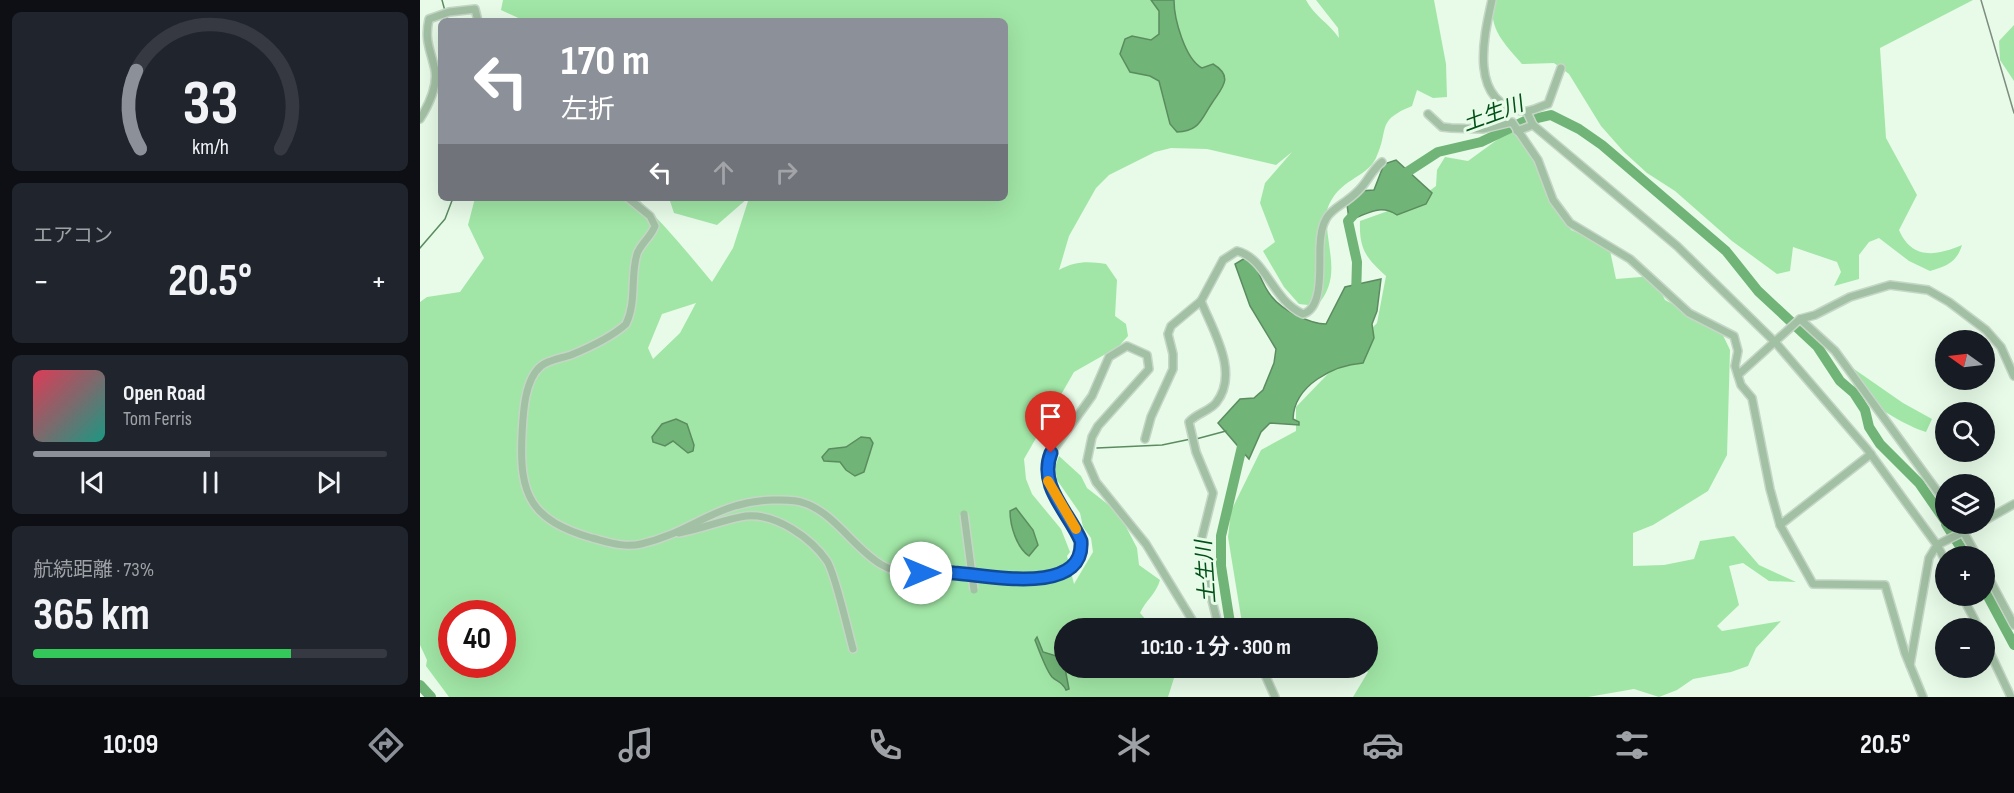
<!DOCTYPE html>
<html lang="ja">
<head>
<meta charset="utf-8">
<style>
	body { margin:0; font-family:"Sofia Sans Condensed","Noto Sans JP",sans-serif; background:#20242c; color:#f1f3f6; height:100vh; display:flex; flex-direction:column; font-size:22px; white-space:nowrap }
	* { box-sizing:border-box; margin:0 }
	p { font-size:20px; color:#9ea1a6 }
	.icon { flex:none; width:33px; height:33px; fill:none; stroke:currentColor; stroke-width:2; stroke-linecap:round; stroke-linejoin:round }
	.map { position:relative; flex:1; overflow:hidden }
	.sheet { display:flex; flex-direction:column; gap:12px; padding:12px; background:#0d0f14; width:420px }
	.sheet>* { flex:none }
	.top-card { position:absolute; left:18px; top:18px; width:570px; height:183px; border-radius:9px; box-shadow:0 6px 24px #0002; background:#8c9099; color:#fff; overflow:hidden }
	.needle { width:39px; rotate:284deg }
	.fabs { position:absolute; left:1515px; top:330px; display:grid; gap:12px }
	.fabs a { display:grid; place-items:center; width:60px; height:60px; border-radius:50%; background:#171b24; box-shadow:0 6px 24px #0002; font-size:30px }
	.speed { position:absolute; left:18px; top:600px; display:flex; gap:12px; font-size:30px; font-weight:700; text-align:center }
	.speed>* { display:grid; place-content:center; width:78px; height:78px; border-radius:50%; background:#171b24; box-shadow:0 6px 24px #0002; line-height:1 }
	.speed .limit { border:9px solid #d22; background:#fff; color:#111 }
	.pin { position:absolute; display:grid; place-items:center; width:51px; height:51px; color:#fff; margin:-62px -26px; border-radius:50% 50% 50% 0; rotate:-45deg; box-shadow:0 0 6px #0007 }
	.pin .icon { rotate:45deg }
	.me { position:absolute; width:66px; margin:-33px; rotate:90deg; stroke-linejoin:round; filter:drop-shadow(0 0 4px #0008) }
	.turn { display:flex; align-items:center; gap:21px; height:126px; padding:0 24px; font-size:27px }
	.turn .icon { width:78px; height:78px; stroke-width:2.5 }
	.turn b { display:block; font-size:42px; line-height:51px }
	.lanes { display:flex; align-items:center; height:57px; padding:0 24px; background:#0003; justify-content:center; gap:30px; direction:ltr }
	.lanes .off { opacity:.35 }
	.big { font-size:45px; font-weight:700; line-height:1.1 }
	.sheet .widget { flex:1; display:flex; flex-direction:column; justify-content:center; gap:9px; min-width:0; padding:0 21px; border-radius:9px; background:#20242c }
	.sheet .dial { align-items:center; gap:0 }
	.dial svg { height:156px; overflow:visible; fill:none; stroke:#363941; stroke-width:7; stroke-linecap:round; text-anchor:middle }
	.dial text { fill:#f1f3f6; stroke:none }
	.song { display:flex; align-items:center; gap:18px }
	.cover { width:72px; height:72px; border-radius:9px; background:linear-gradient(135deg,hsl(350 70% 55%),hsl(170 70% 35%)) }
	.played { height:6px; border-radius:3px; background:linear-gradient(90deg,#8c9099 50%,#363941 50%) }
	.keys { display:flex; justify-content:space-around; direction:ltr }
	.heat { display:flex; justify-content:space-between; align-items:center; font-size:33px; direction:ltr }
	.charge { height:9px; border-radius:4px; background:linear-gradient(90deg,#34c759 73%,#363941 0) }
	.trip { position:absolute; left:634px; top:618px; width:324px; height:60px; border-radius:30px; background:#171b24; box-shadow:0 6px 24px #0002; font-weight:700; line-height:60px; text-align:center }
	.dock { display:flex; height:96px; justify-content:space-around; align-items:center; background:#090b0e; color:#9ea1a6 }
	.dock .icon { width:42px; height:42px }
	.dock .current { color:#8c9099 }
	.dock b { font-size:27px; color:#f1f3f6 }
	main { display:flex; flex:1; min-height:0 }
	.map>svg:first-child { display:block }
	.green { fill:#a1e6a6; fill-rule:evenodd }
	.water { fill:#71b477; stroke:#5b8c60; stroke-width:1.5 }
	.lines { fill:none; stroke-linecap:round; stroke-linejoin:round }
	.stream { stroke:#5b8c60; stroke-width:1.5 }
	.river { stroke:#71b477; stroke-width:10 }
	.minor-casing { stroke:#c5d6c6; stroke-width:10 }
	.minor { stroke:#a2c0a4; stroke-width:7 }
	.rail { stroke:#7f8c80; stroke-width:1.5 }
	.minor-bridge-casing { stroke:#c5d6c6; stroke-width:10; stroke-linecap:butt }
	.minor-bridge { stroke:#a2c0a4; stroke-width:7 }
	.route-casing { stroke:#114b97; stroke-width:15 }
	.route { stroke:#1a73e8; stroke-width:10 }
	.slow { stroke:#f59e0b; stroke-width:10 }
	.labels { text-anchor:middle; dominant-baseline:central; stroke-width:6; stroke-linejoin:round; paint-order:stroke }
	.water-label { font-size:21px; font-style:italic; fill:#015117; stroke:#e7fbe8 }
</style>
</head>
<body>
<main>
<section class="sheet">
<div class="widget dial"><svg viewBox="0 0 100 80">
<path d="M14 69A42 42 0 1 1 86 69"/>
<path d="M14 69A42 42 0 0 1 12 29" stroke="#8c9099"/>
<text x="50" y="56" font-size="32" font-weight="700">33</text>
<text x="50" y="72" font-size="11">km/h</text>
</svg></div>
<div class="widget"><p>エアコン</p>
<div class="heat"><a>−</a><b class="big">20.5°</b><a>+</a></div>
</div>
<div class="widget">
<div class="song"><i class="cover"></i><div><b>Open Road</b><p>Tom Ferris</p></div></div>
<div class="played"></div>
<div class="keys"><svg class="icon" aria-label="previous" viewBox="0 0 24 24"><path d="M18 5L8 12l10 7zM5 5v14"/></svg><svg class="icon" aria-label="pause" viewBox="0 0 24 24"><path d="M8 5v14M16 5v14"/></svg><svg class="icon" aria-label="next" viewBox="0 0 24 24"><path d="M6 5l10 7-10 7zM19 5v14"/></svg></div>
</div>
<div class="widget"><p>航続距離 · 73%</p><b class="big">365 km</b><div class="charge"></div></div>
</section>
<div class="map">
<svg width="1594" height="697" viewBox="0 0 1594 697">
	<rect width="100%" height="100%" fill="#e7fbe8"/>
	<!-- green -->
	<g class="green">
		<path d="M83 0H886C894 16 909 23 919 38L918 28 896 0H1014L1026 64 1027 97 1013 98 997 90 992 106C955 121 970 129 956 158 946 179 918 178 907 210 906 216 907 222 907 228 910 259 919 280 897 306L879 304 864 287 843 251 855 242 840 203 845 183 872 152 856 165 787 149 751 148 735 152 689 175 676 188 649 236 639 270C655 261 668 261 686 264L697 280 695 316 706 324 708 336 698 347 654 372 604 459 606 479 612 494 641 529 650 552 647 556 654 584 673 552 671 538 663 527 660 513 637 480 635 467 639 456 661 476 667 488 699 513 717 548 719 565 740 580C736 594 726 600 720 613L729 623 740 628H645V668H763L755 675 748 697H29L6 666 7 660 0 645V302L7 297 40 292 64 258 48 225 55 198H217C244 224 268 253 292 282L313 248 329 198H585V21H105L81 10ZM276 303 260 333 233 359 228 348 242 314ZM32 614H82V664H32Z"/>
		<path d="M1074 0H1553L1460 48 1466 138 1497 195 1479 230C1492 260 1516 256 1542 245 1537 262 1527 266 1510 271L1489 261 1459 238 1449 242 1439 255V279L1414 286 1421 272 1417 262 1373 247 1370 271 1357 274 1312 241 1255 191 1227 173 1204 152 1181 126 1149 74 1134 63 1102 64C1085 44 1067 28 1074 0Z"/>
		<path d="M1594 25V81L1580 60 1579 41Z"/>
		<path d="M1092 129 1111 147 1133 201 1151 230 1189 246 1196 279 1233 276 1245 300 1300 329 1310 350 1307 455 1288 491 1233 525 1213 533V566L1244 565 1274 559 1280 541 1314 536 1339 565 1376 582 1349 581 1323 563 1309 566 1319 605 1297 626 1302 631 1361 621 1336 648 1328 666 1311 672 1273 679 1257 690 1239 697 1214 689 1168 697H933L948 672C920 667 900 677 871 673L867 668H948V628H828L822 623 808 537 811 511 841 450 876 431V407L957 323 966 276C946 258 939 249 940 221L996 201 1016 186 1017 170 1025 157 1048 161Z"/>
		<path d="M249 198H328L297 225 254 213Z"/>
		<path d="M1434 369 1483 403 1512 419 1506 432C1488 427 1443 401 1434 386 1432 382 1432 376 1431 372Z"/>
	</g>
	<!-- water -->
	<g class="water">
		<path d="M731 0H754C754 19 765 59 782 68L793 64C815 77 801 89 792 103 781 119 780 131 757 132L750 124 739 81 730 76 710 72 700 54 705 39 712 36 731 40 739 34V11Z"/>
		<path d="M976 160 1012 193 1006 204 977 215C959 203 947 215 929 220L927 204 939 191 954 190 964 164Z"/>
		<path d="M830 255C838 268 842 286 852 297 862 310 890 324 906 324L925 287 961 279 957 311 952 324 954 338 943 363C914 365 874 385 873 419L879 422V425L850 423 841 432 829 459 798 423 820 399 834 398 843 390 854 363 856 349 830 306 815 264Z"/>
		<path d="M256 419 267 424 274 445 273 451 268 453 253 441 245 446 233 442 232 437 242 424Z"/>
		<path d="M441 437 450 438 453 443 444 472 435 476 426 470 420 462 404 461 402 457 409 449 426 447Z"/>
		<path d="M596 508 613 530 618 545 609 556C597 548 590 526 590 511Z"/>
		<path d="M617 637 623 652 643 658 649 689 646 690C642 681 637 682 632 677 626 670 618 648 615 640Z"/>
	</g>
	<g class="lines">
		<!-- stream -->
		<g class="stream">
			<path d="M22 0 25 11"/>
			<path d="M26 15 28 21"/>
			<path d="M0 248 25 219 33 198"/>
			<path d="M776 439 806 431"/>
			<path d="M677 448 742 445 771 439"/>
		</g>
		<!-- river -->
		<g class="river">
			<path d="M978 178 1018 152 1061 142 1105 121 1131 115 1159 129 1182 145 1306 251 1338 291 1397 346 1420 381 1434 393 1445 410 1449 427 1460 444 1499 483 1526 522"/>
			<path d="M936 297 937 262 928 221 938 210"/>
			<path d="M1526 524 1546 556"/>
			<path d="M1564 589 1594 645"/>
			<path d="M810 623 801 566V536L824 438"/>
			<path d="M0 685 11 697"/>
		</g>
		<defs>
			<g id="minor">
				<path d="M1072 0C1064 36 1048 102 1102 111 1110 113 1120 106 1128 104L1141 68"/>
				<path d="M1008 114 1022 127 1031 128 1063 129 1092 122 1118 160 1133 200 1150 223 1210 259 1269 313 1314 336 1318 351 1315 366 1321 385 1332 398 1350 489 1360 525 1393 584 1465 585 1485 653 1503 697"/>
				<path d="M0 119C8 106 18 87 15 70 11 51 4 41 9 19L29 12 55 9 58 21"/>
				<path d="M1113 125 1257 246 1355 342 1447 449 1517 545 1526 562"/>
				<path d="M1097 131 1113 125 1107 112"/>
				<path d="M208 198 230 216 235 226C231 237 221 243 217 254 210 277 217 301 206 324 192 337 168 348 151 355 142 358 128 360 121 366 104 380 103 415 102 435 99 496 111 520 172 538 188 542 204 548 221 544 271 533 297 501 353 500 363 500 374 499 384 503 415 513 434 549 462 565 484 578 509 572 533 573 570 575 610 588 646 572 655 568 658 560 662 551L656 528 628 483 626 466 631 453 672 396 689 357 707 346 727 355 729 369 678 426 672 437 667 461 676 482 726 544 777 628"/>
				<path d="M781 301C793 331 820 373 796 403 788 412 777 413 769 422L776 452 793 493 779 549 799 628"/>
				<path d="M1380 319 1415 351 1526 503"/>
				<path d="M1318 375 1380 319 1395 315 1430 297 1470 285 1508 290 1529 302 1566 330 1581 347 1594 376"/>
				<path d="M725 439 731 417 753 369V354L748 334 751 326 781 301 803 260 817 251C846 258 852 300 883 314 904 308 899 264 900 247 901 206 918 212 939 190 948 181 952 170 962 162"/>
				<path d="M1564 521 1594 504"/>
				<path d="M1539 524 1557 556"/>
				<path d="M1360 525 1451 454"/>
				<path d="M259 533C282 529 305 519 326 516 356 513 391 538 407 561 415 573 428 631 433 649"/>
				<path d="M1564 569 1594 625"/>
				<path d="M1542 596 1559 628"/>
				<path d="M1564 640 1591 697"/>
				<path d="M1490 665 1509 558 1517 545 1559 524"/>
				<path d="M842 668 855 697"/>
			</g>
		</defs>
		<!-- minor casing -->
		<use href="#minor" class="minor-casing"/>
		<!-- minor -->
		<use href="#minor" class="minor"/>
		<!-- rail -->
		<path class="rail" d="M1561 0 1594 113"/>
		<defs>
			<path id="minor-bridge" d="M544 514 554 590"/>
		</defs>
		<!-- minor-bridge casing -->
		<use href="#minor-bridge" class="minor-bridge-casing"/>
		<!-- minor-bridge -->
		<use href="#minor-bridge" class="minor-bridge"/>
	</g>
	<g class="lines">
		<defs>
			<path id="route" d="M501 573C512 573 523 572 534 573 567 575 665 597 661 541 648 511 618 486 631 453"/>
		</defs>
		<!-- route casing -->
		<use href="#route" class="route-casing"/>
		<!-- route -->
		<use href="#route" class="route"/>
		<!-- slow -->
		<path class="slow" d="M628 481 656 529"/>
	</g>
	<g class="labels">
		<!-- water labels -->
		<g class="water-label">
			<text transform="translate(1073 114) rotate(-20)">土生川</text>
			<text transform="translate(786 572) rotate(-94)">土生川</text>
		</g>
	</g>
</svg>
<div class="fabs">
<a><svg class="needle" viewBox="-14 -14 28 28"><path d="M0-13l5 13h-10z" fill="#e53935"/><path d="M0 13l5-13h-10z" fill="#9ea1a6"/></svg></a>
<a><svg class="icon" aria-label="search" viewBox="0 0 24 24"><circle cx="10" cy="10" r="6"/><path d="M15 15l6 6"/></svg></a>
<a><svg class="icon" aria-label="layers" viewBox="0 0 24 24"><path d="M12 4l9 5-9 5-9-5zM3 14l9 5 9-5"/></svg></a>
<a>+</a>
<a>−</a>
</div>
<div class="speed"><div class="limit">40</div></div>
<div class="pin" style="left:631px;top:453px;background:#d93025"><svg class="icon" aria-label="arrive" viewBox="0 0 24 24"><path d="M6 21V4h12l-3 4 3 4H6"/></svg></div>
<svg class="me" style="left:501px;top:573px" viewBox="-20 -20 40 40"><circle r="19" fill="#fff"/><path d="M0-13L10 11 0 6-10 11z" fill="#1a73e8"/></svg>
<div class="trip">10:10 · 1 分 · 300 m</div>
<div class="top-card">
<div class="turn"><svg class="icon" aria-label="left" viewBox="0 0 24 24"><path d="M17 20v-9H6M10 6l-5 5 5 5"/></svg><div><b>170 m</b>左折</div></div>
<div class="lanes"><svg class="icon" aria-label="left" viewBox="0 0 24 24"><path d="M17 20v-9H6M10 6l-5 5 5 5"/></svg><svg class="icon off" aria-label="ahead" viewBox="0 0 24 24"><path d="M12 20V5M6 11l6-6 6 6"/></svg><svg class="icon off" aria-label="right" viewBox="0 0 24 24"><path d="M7 20v-9h11M14 6l5 5-5 5"/></svg></div>
</div>
</div>
</main>
<nav class="dock">
<b>10:09</b>
<svg class="icon current" aria-label="directions" viewBox="0 0 24 24"><path d="M12 3l9 9-9 9-9-9zM9 14v-3h6M13 9l2 2-2 2"/></svg>
<svg class="icon" aria-label="music" viewBox="0 0 24 24"><path d="M9 18V5l10-2v13"/><circle cx="6" cy="18" r="3"/><circle cx="16" cy="16" r="3"/></svg>
<svg class="icon" aria-label="phone" viewBox="0 0 24 24"><path d="M5 4h4l2 5-3 2q2 4 5 5l2-3 5 2v4C11 20 4 13 5 4z"/></svg>
<svg class="icon" aria-label="climate" viewBox="0 0 24 24"><path d="M12 3v18M4 7l16 10M4 17L20 7"/></svg>
<svg class="icon" aria-label="car" viewBox="0 0 24 24"><path d="M5 17H2v-5l4-1 3-4h7l3 4 3 1v5h-3M9 17h6M6 11h13"/><circle cx="7" cy="17" r="2"/><circle cx="17" cy="17" r="2"/></svg>
<svg class="icon" aria-label="filters" viewBox="0 0 24 24"><path d="M4 7h16M4 17h16"/><circle cx="9" cy="7" r="2"/><circle cx="15" cy="17" r="2"/></svg>
<b>20.5°</b>
</nav>
</body>
</html>
